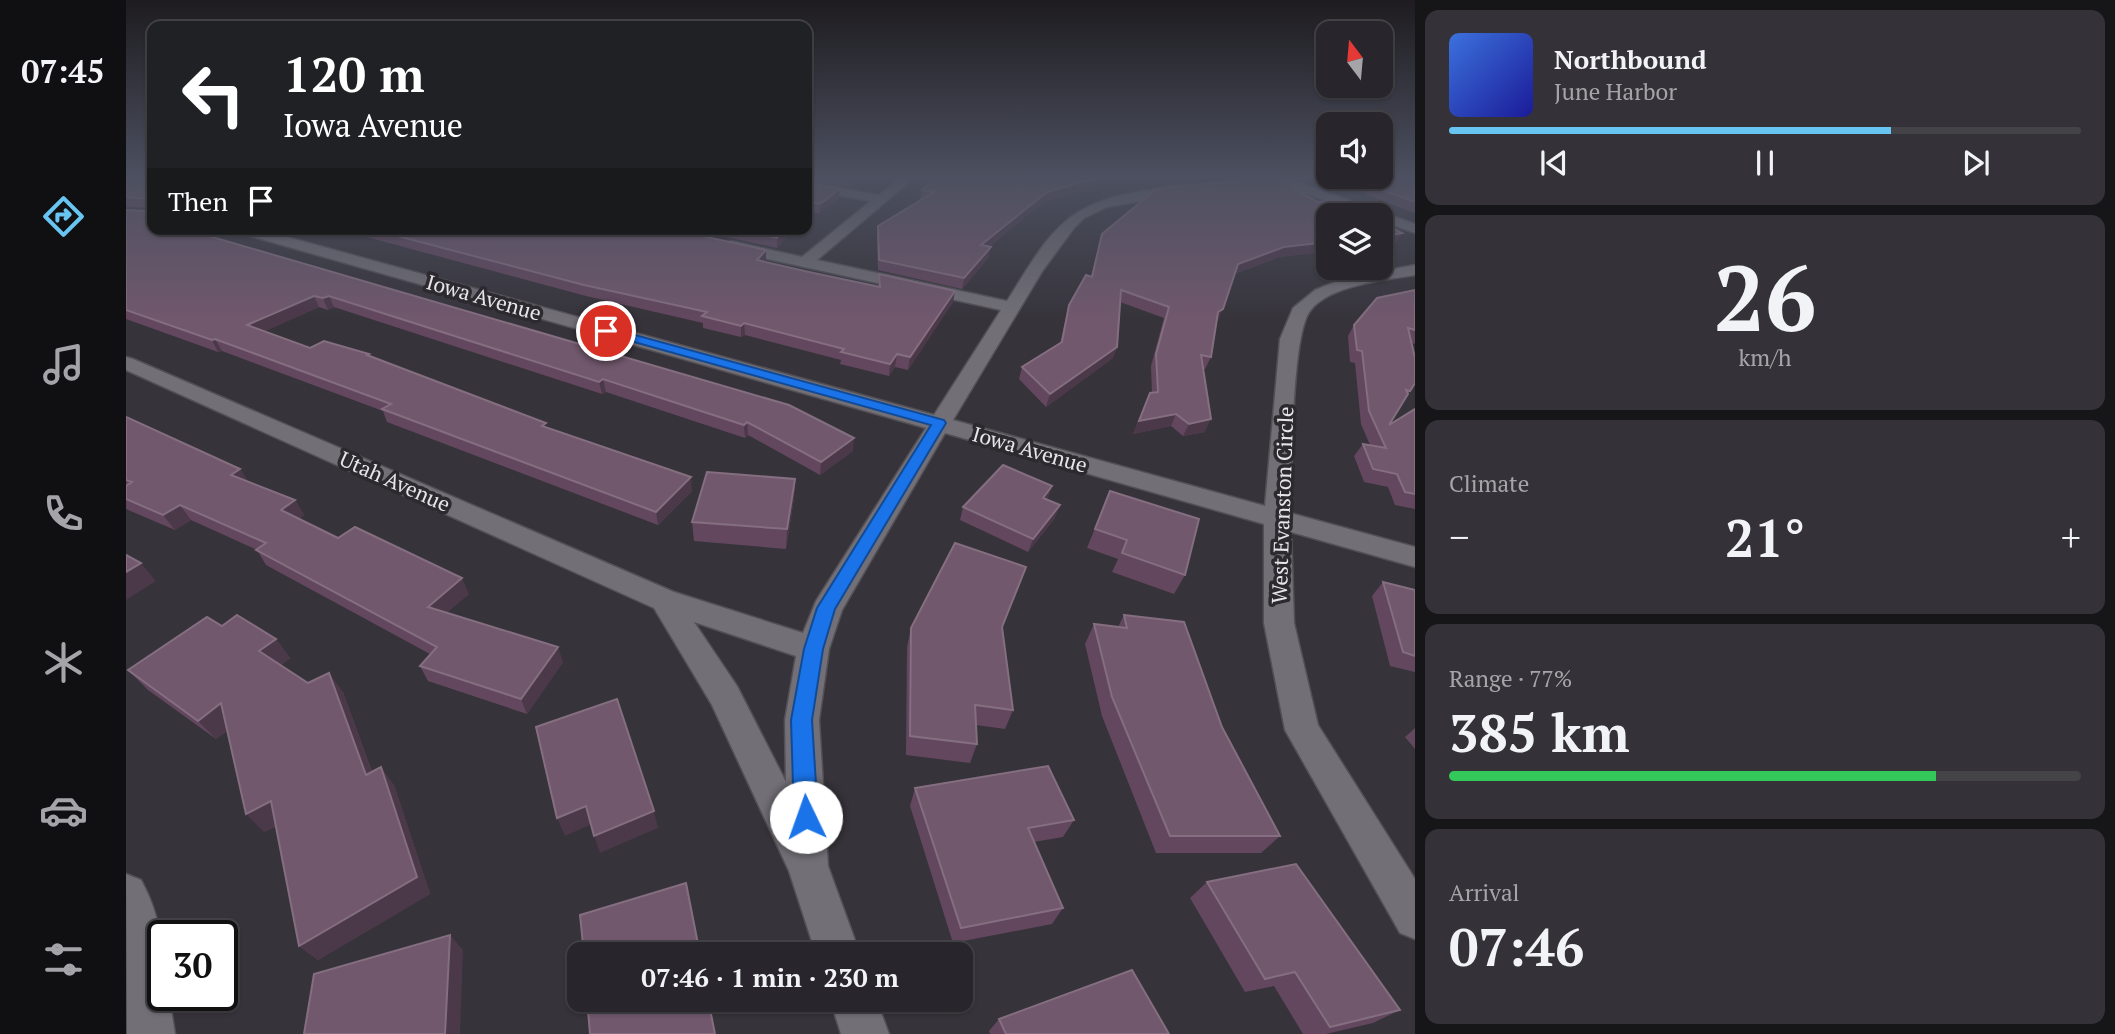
<!DOCTYPE html>
<html lang="en">
<head>
<meta charset="utf-8">
<style>
	body { margin:0; font-family:"PT Serif",serif; background:#343238; color:#f1f3f6; height:100vh; display:flex; flex-direction:column; font-size:26px; white-space:nowrap }
	* { box-sizing:border-box; margin:0 }
	p { font-size:23px; color:#a5a5a9 }
	.icon { flex:none; width:38px; height:38px; fill:none; stroke:currentColor; stroke-width:2; stroke-linecap:round; stroke-linejoin:round }
	.map { position:relative; flex:1; overflow:hidden }
	.sheet { display:flex; flex-direction:column; gap:10px; padding:10px; background:#161518; width:700px }
	.sheet>* { flex:none }
	.top-card { position:absolute; left:21px; top:21px; width:665px; height:214px; border-radius:14px; box-shadow:0 2px 5px #0004,0 0 0 2px #444348; background:#202124; color:#fff; overflow:hidden }
	.needle { width:46px; rotate:344deg }
	.fabs { position:absolute; left:1190px; top:21px; display:grid; gap:14px }
	.fabs a { display:grid; place-items:center; width:77px; height:77px; border-radius:14px; background:#28262c; box-shadow:0 2px 5px #0004,0 0 0 2px #444348; font-size:35px }
	.speed { position:absolute; left:21px; top:920px; display:flex; gap:14px; font-size:35px; font-weight:700; text-align:center }
	.speed>* { display:grid; place-content:center; width:91px; height:91px; border-radius:50%; background:#28262c; box-shadow:0 2px 5px #0004,0 0 0 2px #444348; line-height:1 }
	.speed .limit { border:4px solid #111; border-radius:10px; background:#fff; color:#111 }
	.pin { position:absolute; display:grid; place-items:center; width:60px; height:60px; color:#fff; margin:-30px; border:4px solid #fff; border-radius:50%; box-shadow:0 2px 7px #0007 }
	.me { position:absolute; width:77px; margin:-38px; rotate:357deg; stroke-linejoin:round; filter:drop-shadow(0 0 5px #0008) }
	.turn { display:flex; align-items:center; gap:24px; height:147px; padding:0 21px; font-size:32px }
	.turn .icon { width:91px; height:91px; stroke-width:2.5 }
	.turn b { display:block; font-size:49px; line-height:60px }
	.then { display:flex; align-items:center; height:66px; padding:0 21px; background:#0003; gap:14px; font-size:26px }
	.big { font-size:52px; font-weight:700; line-height:1.1 }
	.sheet .widget { flex:1; display:flex; flex-direction:column; justify-content:center; gap:10px; min-width:0; padding:0 24px; border-radius:14px; background:#343238 }
	.sheet .dial { align-items:center; gap:0 }
	.dial b { font-size:91px; line-height:1 }
	.song { display:flex; align-items:center; gap:21px }
	.cover { width:84px; height:84px; border-radius:10px; background:linear-gradient(135deg,hsl(220 70% 55%),hsl(240 70% 35%)) }
	.played { height:7px; border-radius:4px; background:linear-gradient(90deg,#68c4f0 70%,#444348 70%) }
	.keys { display:flex; justify-content:space-around; direction:ltr }
	.heat { display:flex; justify-content:space-between; align-items:center; font-size:38px; direction:ltr }
	.charge { height:10px; border-radius:5px; background:linear-gradient(90deg,#34c759 77%,#444348 0) }
	.trip { position:absolute; left:441px; top:942px; width:406px; height:70px; border-radius:14px; background:#28262c; box-shadow:0 2px 5px #0004,0 0 0 2px #444348; font-weight:700; line-height:70px; text-align:center }
	main { display:flex; flex:1; min-height:0 }
	.tab-bar { display:flex; flex-direction:column; width:126px; justify-content:space-around; align-items:center; background:#100f12; color:#a5a5a9 }
	.tab-bar .icon { width:49px; height:49px }
	.tab-bar .selected { color:#68c4f0 }
	.tab-bar b { font-size:32px; color:#f1f3f6 }
	.map>svg:first-child { display:block }
	.lines { fill:none; stroke-linecap:round; stroke-linejoin:round }
	.minor-casing { stroke:#525055; stroke-width:3 }
	.minor { fill:#726f76; fill-rule:evenodd }
	.wall { fill:#63475e }
	.shaded-wall { fill:#4b3849 }
	.building { fill:#71586d; stroke:#846e80; stroke-width:2 }
	.route { fill:#1a73e8; stroke:#114b97; stroke-width:2 }
	.labels { text-anchor:middle; dominant-baseline:central; stroke-width:7; stroke-linejoin:round; paint-order:stroke }
	.street-label { font-size:21px; fill:#e7e5ea; stroke:#2c292f }
</style>
</head>
<body>
<main>
<nav class="tab-bar">
<b>07:45</b>
<svg class="icon selected" aria-label="directions" viewBox="0 0 24 24"><path d="M12 3l9 9-9 9-9-9zM9 14v-3h6M13 9l2 2-2 2"/></svg>
<svg class="icon" aria-label="music" viewBox="0 0 24 24"><path d="M9 18V5l10-2v13"/><circle cx="6" cy="18" r="3"/><circle cx="16" cy="16" r="3"/></svg>
<svg class="icon" aria-label="phone" viewBox="0 0 24 24"><path d="M5 4h4l2 5-3 2q2 4 5 5l2-3 5 2v4C11 20 4 13 5 4z"/></svg>
<svg class="icon" aria-label="climate" viewBox="0 0 24 24"><path d="M12 3v18M4 7l16 10M4 17L20 7"/></svg>
<svg class="icon" aria-label="car" viewBox="0 0 24 24"><path d="M5 17H2v-5l4-1 3-4h7l3 4 3 1v5h-3M9 17h6M6 11h13"/><circle cx="7" cy="17" r="2"/><circle cx="17" cy="17" r="2"/></svg>
<svg class="icon" aria-label="filters" viewBox="0 0 24 24"><path d="M4 7h16M4 17h16"/><circle cx="9" cy="7" r="2"/><circle cx="15" cy="17" r="2"/></svg>
</nav>
<div class="map">
<svg width="1289" height="1034" viewBox="0 0 1289 1034">
	<rect width="100%" height="100%" fill="#36333a"/>
	<g class="lines">
		<defs>
			<g id="minor">
				<path d="M777 176H790L691 260 881 301C922 236 936 204 1016 191 1031 189 1050 183 1065 186L1066 189 1060 193 981 207 958 218 948 228 917 270 827 420 1139 506 1154 339 1167 308 1189 290 1219 278 1289 265V275C1260 280 1203 285 1184 311 1165 336 1166 475 1164 513L1289 547V567L1165 532 1168 623 1192 725 1289 879V939L1274 933 1159 730 1138 623V524L819 433 716 610 703 649 693 720 702 866 734 954H690L663 871 586 705 528 608 0 370V357L7 359 548 592 677 633 690 601 800 428 110 232 108 229H132L808 415 875 310 605 251 597 246 605 241 676 257 745 201 681 190V182L753 195ZM568 622 670 656 659 720 660 782 611 686Z"/>
				<path d="M1146 176H1183L1181 179 1169 181 1289 224V233L1255 221V215H1240L1151 183 1116 187 1110 183 1116 179Z"/>
				<path d="M0 874 15 880C37 920 37 952 37 996H43L49 1034H1Z"/>
				<path d="M704 999H750L763 1034H715Z"/>
			</g>
		</defs>
		<!-- minor casing -->
		<use href="#minor" class="minor-casing"/>
		<!-- minor -->
		<use href="#minor" class="minor"/>
	</g>
	<!-- wall -->
	<g class="wall">
		<path d="M0 176H26V229L727 451 694 475 622 435 619 438 480 392 476 394 208 307 202 310 193 307 139 331 184 348 245 357 422 428 566 491 532 525 261 422 257 411 96 351 92 352 0 319V210L20 211 23 208 0 207Z"/>
		<path d="M681 176H742L727 188 681 180Z"/>
		<path d="M812 176H1042L953 191 919 201 863 247V257L836 289 752 270 751 235 752 226 796 199H794L796 190Z"/>
		<path d="M1289 176V213L1241 195 1230 177Z"/>
		<path d="M681 183 713 198 693 213 683 212Z"/>
		<path d="M1202 215V257H1199L1187 253 1153 257 1108 274 1091 321 1085 357 1079 369H1077L1079 432 1057 436 1045 426 1007 434 1024 393H1026L1025 366 1038 318 994 302 991 347 987 358 920 407 893 379 896 367 934 343 943 305 965 276 976 234Z"/>
		<path d="M211 229H544L640 250V261L639 262 683 272 752 287 753 274 827 302 782 370 769 367 763 376 714 364 715 360 619 335 615 337 577 328V323L460 296Z"/>
		<path d="M563 229H667L651 248Z"/>
		<path d="M1289 290V344L1286 343 1289 383 1263 425 1289 409V509L1269 505 1262 487 1238 482 1228 456 1237 444 1244 445 1235 424 1229 363 1224 362 1222 336 1228 325Z"/>
		<path d="M0 417 114 469 122 482 169 500 178 515 173 519 212 538 343 594 320 613 437 662 401 714 302 681 294 666 304 654 140 565 131 550 65 520 49 530 0 509Z"/>
		<path d="M669 479 668 498 660 549 568 541 566 522Z"/>
		<path d="M984 491 1059 575 1048 594 986 572 992 559 961 548Z"/>
		<path d="M921 500 929 518 902 552 834 520 837 507Z"/>
		<path d="M900 567 876 629 887 710 879 729 850 725 851 744 844 763 780 755 781 647 785 628Z"/>
		<path d="M1257 582 1289 590V672L1264 666 1246 596Z"/>
		<path d="M998 615 1096 727 1154 836 1135 853H1030L976 716 959 644 968 624 992 627Z"/>
		<path d="M96 626 150 639 164 658 155 665 182 683 217 692 246 772 268 785 304 894 192 960 173 946 150 826 138 832 101 731 90 739 22 690 2 670Z"/>
		<path d="M1289 728V749L1279 737Z"/>
		<path d="M789 788 948 820 937 837 908 842 937 908 926 924 827 943 784 806Z"/>
		<path d="M1081 882 1274 1010 1247 1023 1200 1034H1177L1148 986 1119 992 1064 898Z"/>
		<path d="M873 1019 1043 1034H864L863 1031Z"/>
	</g>
	<!-- shaded-wall -->
	<g class="shaded-wall">
		<path d="M731 176H742L727 188 728 178Z"/>
		<path d="M993 176H1042L953 191 919 201 853 255 855 245 921 192 956 182Z"/>
		<path d="M1048 176H1119L1046 182Z"/>
		<path d="M714 189 713 198 693 213 694 204Z"/>
		<path d="M683 202V212L681 214V205Z"/>
		<path d="M659 229H667L651 248V238Z"/>
		<path d="M1276 233 1270 243 1255 246V237Z"/>
		<path d="M1193 243 1187 253 1153 257 1107 274 1112 264 1158 247Z"/>
		<path d="M865 247 863 257 836 289 838 278Z"/>
		<path d="M640 250V261L631 271V260Z"/>
		<path d="M829 291 827 302 782 370 784 357Z"/>
		<path d="M188 296 193 307 128 336 121 325Z"/>
		<path d="M203 296 208 307 202 310 197 298Z"/>
		<path d="M1097 309 1092 321 1087 324 1092 312Z"/>
		<path d="M618 323 619 335 615 337V326Z"/>
		<path d="M89 339 96 351 92 352 86 340Z"/>
		<path d="M991 347 987 358 920 407 924 394Z"/>
		<path d="M771 354 769 367 763 376 764 364Z"/>
		<path d="M477 379 480 392 476 394 473 382Z"/>
		<path d="M1050 414 1045 426 1007 434 1013 421Z"/>
		<path d="M1085 419 1079 432 1057 436 1063 424Z"/>
		<path d="M621 422 622 435 619 438 618 425Z"/>
		<path d="M728 438 727 451 694 475 695 462Z"/>
		<path d="M114 469 124 484 105 475Z"/>
		<path d="M565 477 566 491 532 525 530 512Z"/>
		<path d="M669 479 668 498 660 549 661 529Z"/>
		<path d="M926 486 922 499 912 511 917 498Z"/>
		<path d="M169 500 178 515 164 525 155 510Z"/>
		<path d="M54 505 65 520 49 530 37 515Z"/>
		<path d="M934 505 929 518 902 552 907 539Z"/>
		<path d="M15 563 30 581 0 600V572Z"/>
		<path d="M900 567 893 587 869 647 876 627Z"/>
		<path d="M336 578 343 594 309 622 302 607Z"/>
		<path d="M150 639 164 658 148 670 133 651Z"/>
		<path d="M432 647 437 662 401 714 395 699Z"/>
		<path d="M203 673 217 692 253 793 240 775Z"/>
		<path d="M95 703 113 722 90 739 72 721Z"/>
		<path d="M255 767 268 785 304 894 192 960 173 946Z"/>
		<path d="M145 801 162 819 138 832 120 814Z"/>
		<path d="M460 806 466 824 439 836 431 818Z"/>
		<path d="M528 811 532 828 474 853 468 836Z"/>
		<path d="M324 935 337 950 334 1034H319Z"/>
	</g>
	<!-- building -->
	<g class="building">
		<path d="M0 176H26V229H59L663 405 728 438 695 462 621 422 618 425 477 379 473 382 203 296 197 298 188 296 121 325 184 348 198 341 243 354 241 355 420 423 416 426 565 477 530 512 256 409 265 404 89 339 86 340 0 310V210L20 211 23 208V199L0 197Z"/>
		<path d="M710 176H731L728 178Z"/>
		<path d="M812 176H993L956 182 921 192 855 245 865 247 838 278 753 260 752 226 808 192 796 190Z"/>
		<path d="M1255 176H1289V202L1245 186 1239 177H1255Z"/>
		<path d="M1146 177 1192 202 1210 200 1241 215H1202V246L1193 243 1158 247 1112 264 1097 309 1092 312 1085 357 1075 355 1085 419 1063 424 1050 414 1013 421 1024 393 1032 392 1030 354 1043 307 995 290 991 347 924 394 896 367 936 342 943 305 960 275 966 277 976 234 1028 191 1039 188Z"/>
		<path d="M681 182V183L714 189 694 204 683 202 681 205Z"/>
		<path d="M1255 222 1276 233 1255 237Z"/>
		<path d="M245 229H544L640 250 631 260 683 272 754 287 753 274 829 291 784 357 771 354 764 364 715 352 718 349 618 323 615 326 576 316 581 312 458 285Z"/>
		<path d="M610 229H659L651 238Z"/>
		<path d="M1289 290V330L1282 328 1289 358V383L1284 391 1280 390 1282 394 1263 425 1289 409V494L1279 492 1271 474 1247 469 1237 444 1260 448 1243 411 1236 351 1231 350 1228 325 1251 298Z"/>
		<path d="M0 417 114 469 105 475 169 500 155 510 212 538 229 527 336 578 302 607 432 647 395 699 294 666 311 647 130 550 140 543 54 505 37 515 0 499V486L6 482 0 480Z"/>
		<path d="M877 465 926 486 917 498 934 505 907 539 837 507Z"/>
		<path d="M581 472 669 479 661 529 566 522Z"/>
		<path d="M984 491 1073 519 1059 575 996 553 1001 540 969 529Z"/>
		<path d="M829 543 900 567 876 627 887 710 849 705 851 744 784 736 785 628Z"/>
		<path d="M0 555 15 563 0 572Z"/>
		<path d="M1257 582 1289 590V656L1277 652Z"/>
		<path d="M111 615 150 639 133 651 182 683 203 673 240 775 255 767 291 877 173 946 145 801 120 814 95 703 72 721 2 670 81 617 96 626Z"/>
		<path d="M998 615 1058 622 1096 727 1154 836H1044L986 697 968 624 1001 628Z"/>
		<path d="M491 699 528 811 468 836 460 806 431 818 410 727Z"/>
		<path d="M922 766 948 820 902 828 937 908 835 928 789 788Z"/>
		<path d="M1170 864 1274 1010 1204 1027 1169 972 1139 979 1081 882Z"/>
		<path d="M560 883 574 954H458L454 915Z"/>
		<path d="M324 935 319 1034H178L188 974Z"/>
		<path d="M1006 970 1043 1034H880L873 1019Z"/>
		<path d="M461 999H582L589 1034H464Z"/>
	</g>
	<!-- sky -->
	<linearGradient id="sky" x2="0" y2="1"><stop stop-color="#1e1c20"/><stop offset="0.55" stop-color="#4c5060"/><stop offset="1" stop-color="#4c5060" stop-opacity="0"/></linearGradient>
	<rect width="1289" height="321" fill="url(#sky)"/>
	<!-- route -->
	<path class="route" d="M480 327 818 420 820 423 709 609 697 649 686 720 692 817 688 825 680 828 672 825 668 817 665 720 678 649 691 608 805 425 476 333 474 331Z"/>
	<g class="labels">
		<!-- street labels -->
		<g class="street-label">
			<text transform="translate(358 297) rotate(16)">Iowa Avenue</text>
			<text transform="translate(904 449) rotate(16)">Iowa Avenue</text>
			<text transform="translate(269 481) rotate(24)">Utah Avenue</text>
			<text transform="translate(1156 505) rotate(-88)">West Evanston Circle</text>
		</g>
	</g>
</svg>
<div class="fabs">
<a><svg class="needle" viewBox="-14 -14 28 28"><path d="M0-13l5 13h-10z" fill="#e53935"/><path d="M0 13l5-13h-10z" fill="#a5a5a9"/></svg></a>
<a><svg class="icon" aria-label="sound" viewBox="0 0 24 24"><path d="M4 9h4l5-4v14l-5-4H4zM17 9q2 3 0 6"/></svg></a>
<a><svg class="icon" aria-label="layers" viewBox="0 0 24 24"><path d="M12 4l9 5-9 5-9-5zM3 14l9 5 9-5"/></svg></a>
</div>
<div class="speed"><div class="limit">30</div></div>
<div class="pin" style="left:480px;top:331px;background:#d93025"><svg class="icon" aria-label="arrive" viewBox="0 0 24 24"><path d="M6 21V4h12l-3 4 3 4H6"/></svg></div>
<svg class="me" style="left:680px;top:817px" viewBox="-20 -20 40 40"><circle r="19" fill="#fff"/><path d="M0-13L10 11 0 6-10 11z" fill="#1a73e8"/></svg>
<div class="trip">07:46 · 1 min · 230 m</div>
<div class="top-card">
<div class="turn"><svg class="icon" aria-label="left" viewBox="0 0 24 24"><path d="M17 20v-9H6M10 6l-5 5 5 5"/></svg><div><b>120 m</b>Iowa Avenue</div></div>
<div class="then">Then<svg class="icon" aria-label="arrive" viewBox="0 0 24 24"><path d="M6 21V4h12l-3 4 3 4H6"/></svg></div>
</div>
</div>
<section class="sheet">
<div class="widget">
<div class="song"><i class="cover"></i><div><b>Northbound</b><p>June Harbor</p></div></div>
<div class="played"></div>
<div class="keys"><svg class="icon" aria-label="previous" viewBox="0 0 24 24"><path d="M18 5L8 12l10 7zM5 5v14"/></svg><svg class="icon" aria-label="pause" viewBox="0 0 24 24"><path d="M8 5v14M16 5v14"/></svg><svg class="icon" aria-label="next" viewBox="0 0 24 24"><path d="M6 5l10 7-10 7zM19 5v14"/></svg></div>
</div>
<div class="widget dial"><b>26</b><p>km/h</p></div>
<div class="widget"><p>Climate</p>
<div class="heat"><a>−</a><b class="big">21°</b><a>+</a></div>
</div>
<div class="widget"><p>Range · 77%</p><b class="big">385 km</b><div class="charge"></div></div>
<div class="widget"><p>Arrival</p><b class="big">07:46</b></div>
</section>
</main>
</body>
</html>
